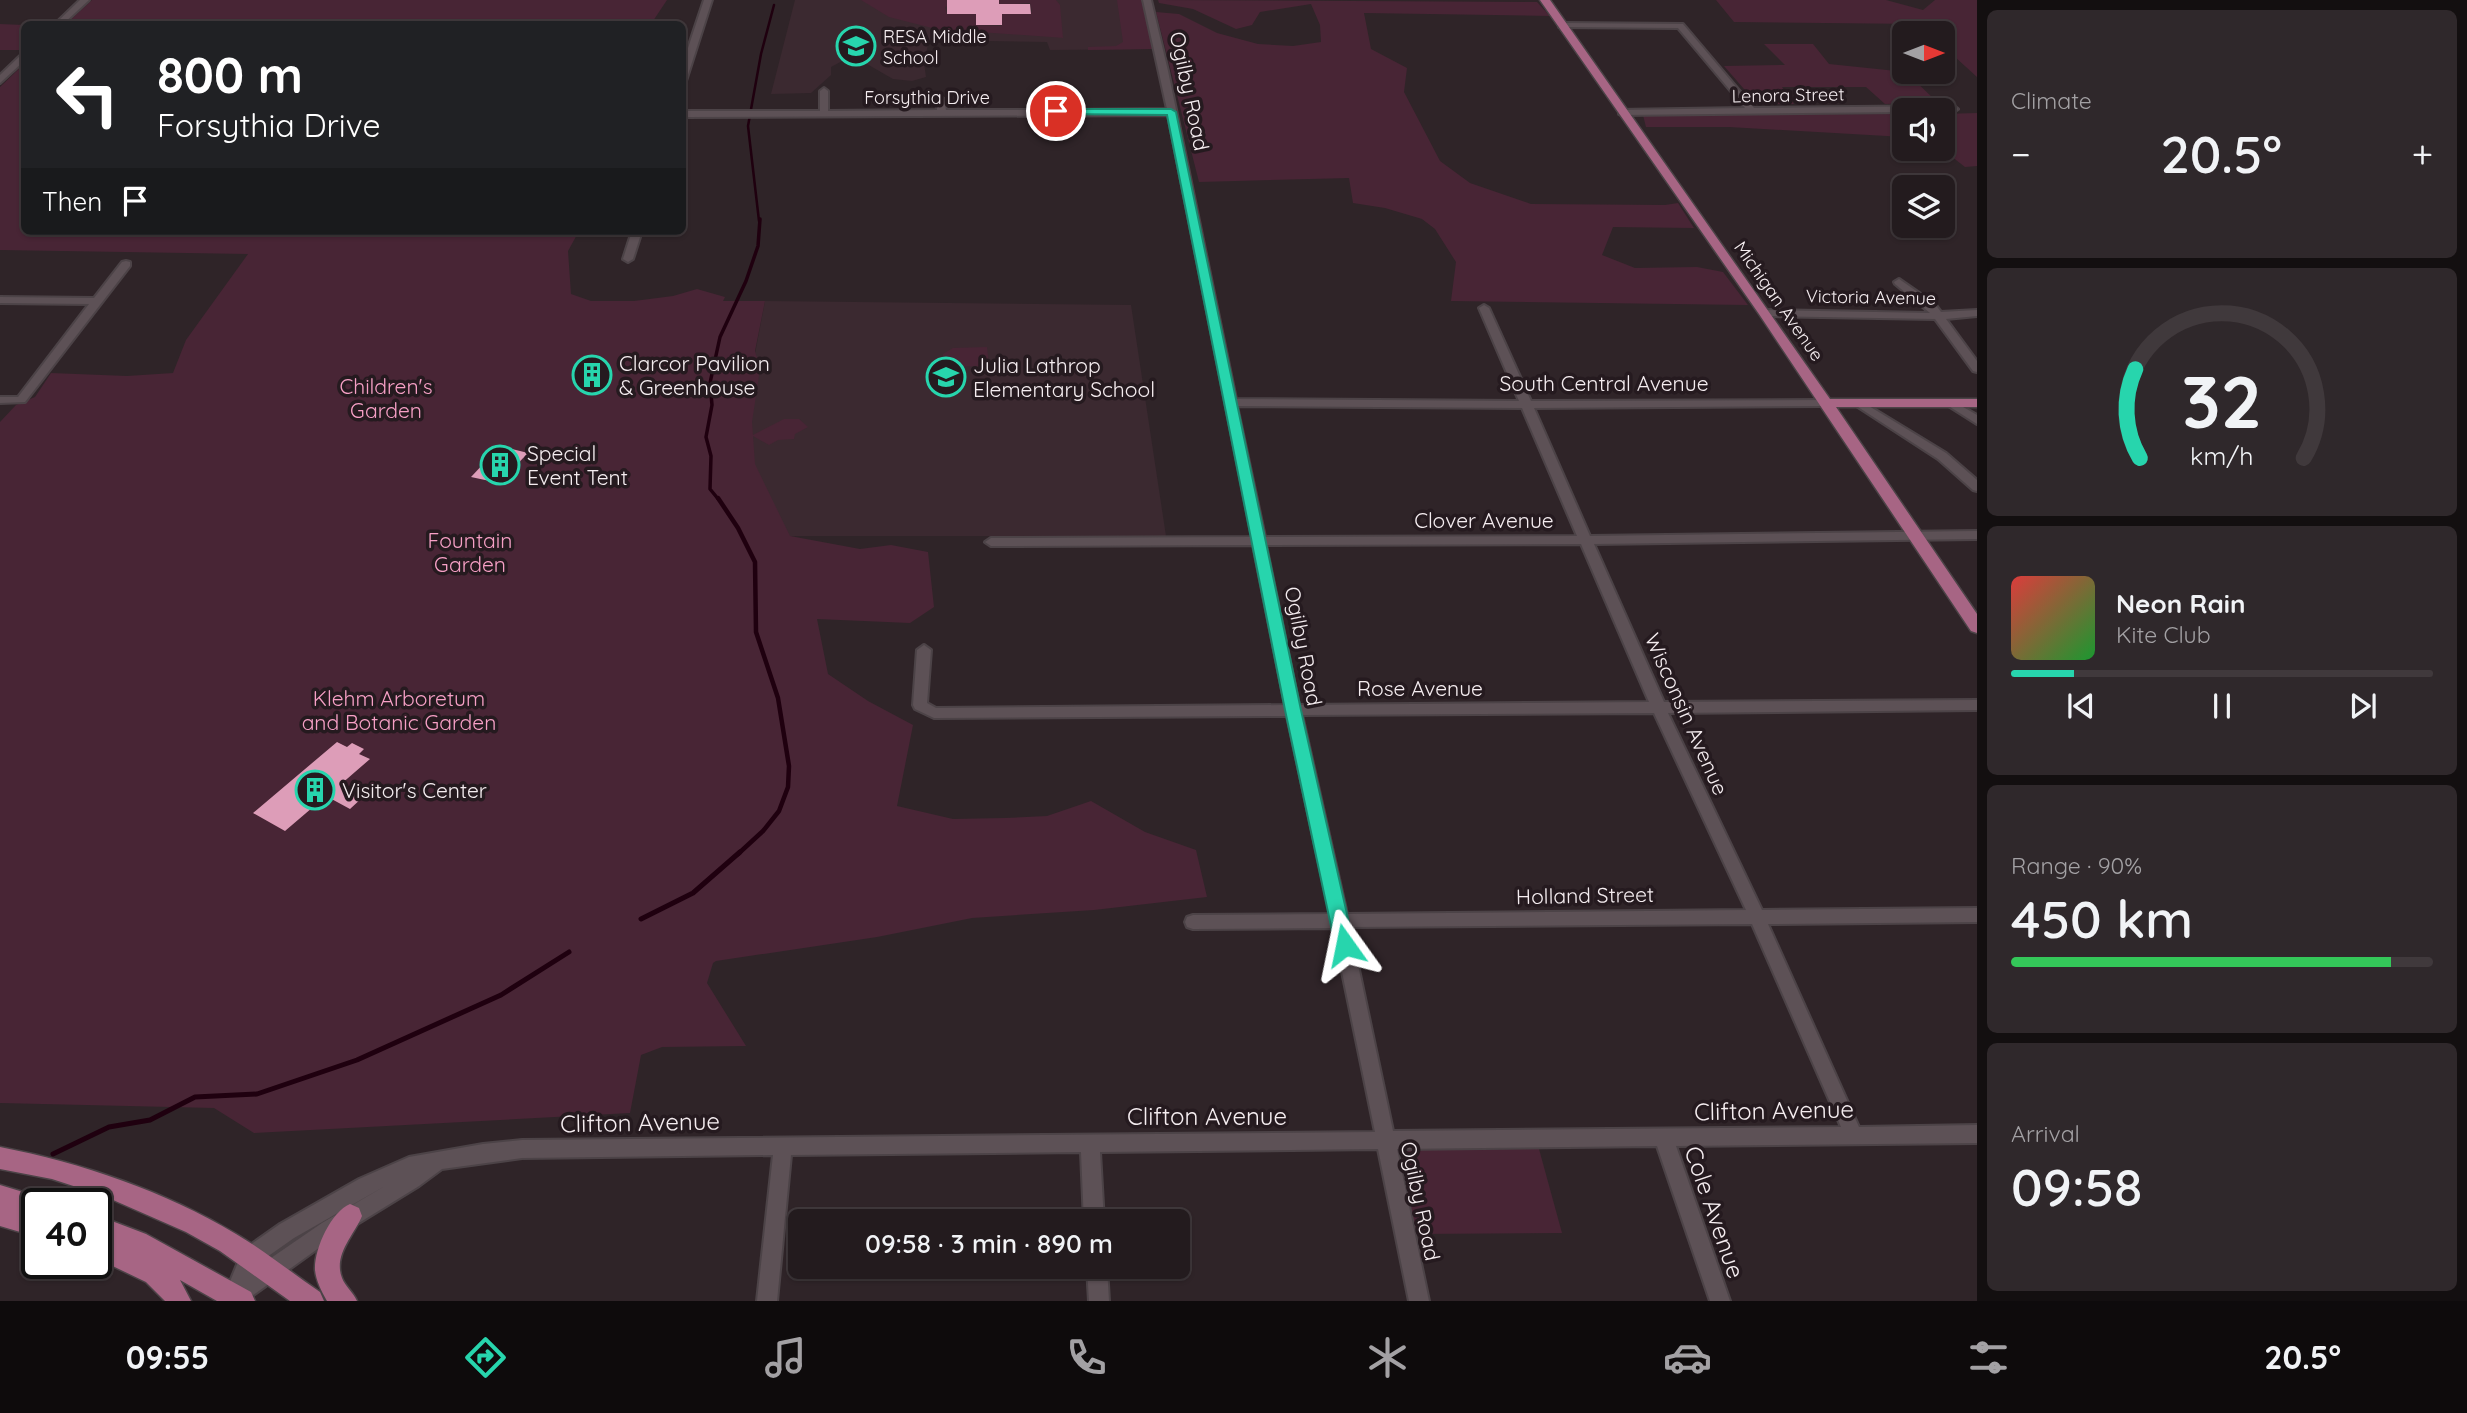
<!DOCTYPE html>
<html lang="en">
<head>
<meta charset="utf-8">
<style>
	body { margin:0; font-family:Quicksand,sans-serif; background:#2f282b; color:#f1f3f6; height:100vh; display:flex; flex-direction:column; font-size:26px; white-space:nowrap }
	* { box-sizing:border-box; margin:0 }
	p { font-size:23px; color:#a3a1a4 }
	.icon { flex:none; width:38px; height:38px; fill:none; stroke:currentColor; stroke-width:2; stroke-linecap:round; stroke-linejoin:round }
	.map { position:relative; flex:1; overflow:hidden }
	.panel { display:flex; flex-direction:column; gap:10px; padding:10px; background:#130f10; width:490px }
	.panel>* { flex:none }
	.banner { position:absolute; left:21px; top:21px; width:665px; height:214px; border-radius:10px; box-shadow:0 2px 5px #0004,0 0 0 2px #40393c; background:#202124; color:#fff; overflow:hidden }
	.needle { width:46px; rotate:90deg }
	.controls { position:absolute; left:1892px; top:21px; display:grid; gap:14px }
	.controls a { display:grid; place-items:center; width:63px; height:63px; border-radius:10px; background:#231b1e; box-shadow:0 2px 5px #0004,0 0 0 2px #40393c; font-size:35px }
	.speed { position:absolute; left:21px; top:1188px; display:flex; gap:14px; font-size:35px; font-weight:700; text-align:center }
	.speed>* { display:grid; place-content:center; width:91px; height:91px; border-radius:50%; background:#231b1e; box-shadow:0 2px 5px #0004,0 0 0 2px #40393c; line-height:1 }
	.speed .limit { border:4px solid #111; border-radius:10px; background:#fff; color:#111 }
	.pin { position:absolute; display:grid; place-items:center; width:60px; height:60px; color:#fff; margin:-30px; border:4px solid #fff; border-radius:50%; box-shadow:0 2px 7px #0007 }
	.me { position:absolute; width:77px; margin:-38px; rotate:348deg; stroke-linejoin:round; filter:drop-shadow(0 0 5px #0008) }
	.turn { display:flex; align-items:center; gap:24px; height:147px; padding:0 21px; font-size:32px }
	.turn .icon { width:91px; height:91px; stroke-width:2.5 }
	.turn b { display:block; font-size:49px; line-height:60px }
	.then { display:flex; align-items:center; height:66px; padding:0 21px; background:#0003; gap:14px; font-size:26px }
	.big { font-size:52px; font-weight:600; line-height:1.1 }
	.panel .widget { flex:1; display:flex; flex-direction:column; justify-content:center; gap:10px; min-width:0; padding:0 24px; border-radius:10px; background:#2f282b }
	.panel .dial { align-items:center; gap:0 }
	.dial svg { height:182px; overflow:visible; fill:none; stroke:#40393c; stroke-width:7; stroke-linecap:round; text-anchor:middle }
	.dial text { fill:#f1f3f6; stroke:none }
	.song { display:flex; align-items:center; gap:21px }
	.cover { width:84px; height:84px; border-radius:10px; background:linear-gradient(135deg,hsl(0 70% 55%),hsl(130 70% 35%)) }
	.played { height:7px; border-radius:4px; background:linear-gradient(90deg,#27d5ad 15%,#40393c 15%) }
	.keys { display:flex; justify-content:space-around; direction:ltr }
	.heat { display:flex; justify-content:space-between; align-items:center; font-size:38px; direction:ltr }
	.charge { height:10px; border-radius:5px; background:linear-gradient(90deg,#34c759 90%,#40393c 0) }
	.trip { position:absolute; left:788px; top:1209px; width:402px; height:70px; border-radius:10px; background:#231b1e; box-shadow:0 2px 5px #0004,0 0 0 2px #40393c; font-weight:600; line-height:70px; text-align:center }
	.menu { display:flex; height:112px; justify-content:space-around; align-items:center; background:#0e0b0c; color:#a3a1a4 }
	.menu .icon { width:49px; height:49px }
	.menu .active { color:#27d5ad }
	.menu b { font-size:32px; color:#f1f3f6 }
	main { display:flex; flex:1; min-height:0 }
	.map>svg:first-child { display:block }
	.built { fill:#3b2930 }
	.green { fill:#482535 }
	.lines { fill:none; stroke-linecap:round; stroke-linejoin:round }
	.stream-far3 { stroke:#1f000f; stroke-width:2.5 }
	.stream-far2 { stroke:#1f000f; stroke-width:3.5 }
	.stream-far1 { stroke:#1f000f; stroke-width:4.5 }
	.stream { stroke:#1f000f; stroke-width:5 }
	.building { fill:#dd9db8 }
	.minor-casing { stroke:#4c4347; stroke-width:4 }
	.major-casing { stroke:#4c4347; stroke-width:3 }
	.minor { fill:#5d5156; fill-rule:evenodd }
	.major { fill:#a76584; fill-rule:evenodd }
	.route { fill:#27d5ad; stroke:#198a70; stroke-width:2 }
	.labels { text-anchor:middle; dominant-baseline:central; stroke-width:7; stroke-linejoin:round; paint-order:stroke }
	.far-poi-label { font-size:18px; fill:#f5edf0; stroke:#251a1f; text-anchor:start }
	.far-street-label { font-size:18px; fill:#f5edf0; stroke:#251a1f }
	.street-label { font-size:21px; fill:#f5edf0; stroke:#251a1f }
	.poi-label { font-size:21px; fill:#f5edf0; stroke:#251a1f; text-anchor:start }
	.park-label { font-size:21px; fill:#f7a0c6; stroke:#251a1f }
	.near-street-label { font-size:24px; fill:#f5edf0; stroke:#251a1f }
</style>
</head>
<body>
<main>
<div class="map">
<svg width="1977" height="1301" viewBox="0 0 1977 1301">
	<rect width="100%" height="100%" fill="#2f2428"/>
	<!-- built -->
	<g class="built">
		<path d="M795 0H1142L1153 49 1050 50 1047 42 929 40 924 63 926 77 912 81 893 79 860 60H844L831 67V75L811 93 771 94Z"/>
		<path d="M765 301 1131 305 1166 536H765L737 449Z"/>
	</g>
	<!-- green -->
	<g class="green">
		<path d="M92 0H667L651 24H66Z"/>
		<path d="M861 0H987L945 7 947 14 979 13 976 25 1002 26 999 13 1031 14 1032 10 1030 3 999 5V0H1056L1060 5 1063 38H1065L936 29 889 17Z"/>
		<path d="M1117 0H1141L1153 49 1088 50V47L1116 46 1123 42Z"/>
		<path d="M1158 0 1537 2 1550 16 1364 13 1371 49 1407 68 1404 92 1440 161 1470 183 1531 204 1665 205 1678 203 1694 228 1613 227 1602 255 1635 268 1697 267 1723 272 1748 305 1451 301 1456 262 1435 229 1422 219 1385 208 1353 203 1349 178 1199 182 1156 12 1179 14 1217 33 1258 44 1293 46 1321 42 1320 25 1311 4 1260 12 1252 25 1236 29 1193 9 1159 3Z"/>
		<path d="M1716 0H1886L1923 10 1935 0H1977V77L1943 46 1942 33H1928L1918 24 1734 22Z"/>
		<path d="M0 24 24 25V50H0Z"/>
		<path d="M1764 44H1813L1829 64 1906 72 1938 103 1885 104 1866 87H1782L1794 104H1757L1724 66 1785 65Z"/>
		<path d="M24 64V231H579L568 251 571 294 591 301H634L673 296 697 289 725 297 723 301H765L755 351 760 369 752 422 753 435 784 419H799L808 427 795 434 794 439 778 440 769 445 753 436 755 464 790 536 860 549 891 545 928 552 934 607 910 623 817 619 828 674 868 701 913 725 897 806 953 819 1005 818 1047 816 1091 801 1145 832 1196 850 1207 897 1094 910 972 918 877 937 716 961 713 963 707 983 746 1046 662 1047 641 1055 630 1113 254 1133 214 1108 0 1103V422L16 405 35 397 51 373 127 376 173 373 186 340 248 254 0 250V87Z"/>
		<path d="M1977 113V166L1965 167 1942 149 1943 114Z"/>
		<path d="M1904 114V137L1729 127H1646L1643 115Z"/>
		<path d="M987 347 989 366 943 367V354L953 348Z"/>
		<path d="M1539 1149 1562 1233 1415 1234 1400 1165 1404 1153 1411 1150Z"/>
	</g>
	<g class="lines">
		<!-- stream-far3 -->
		<path class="stream-far3" d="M759 221 748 126 761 54 774 5"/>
		<!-- stream-far2 -->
		<path class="stream-far2" d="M719 500 710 489 711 456 706 437 712 405 710 383 720 337 746 281 758 246 760 219"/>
		<!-- stream-far1 -->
		<path class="stream-far1" d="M718 498 738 528 755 562 756 632 778 698 789 766 788 787 779 811 763 831 738 854"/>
		<!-- stream -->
		<g class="stream">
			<path d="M641 919 693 893 740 852"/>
			<path d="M53 1154 109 1127 150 1120 195 1097 257 1094 357 1060 501 995 569 952"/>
		</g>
	</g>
	<!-- building -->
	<g class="building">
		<path d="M947 0H999V4H1030L1031 14H1002V25H976V14H947Z"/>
		<path d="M585 369H601L596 390H580Z"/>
		<path d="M500 446 528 453 499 483 471 477Z"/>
		<path d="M337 742 347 747 352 743 364 749 359 754 370 759 340 785 363 797 350 809 326 796 285 831 253 813Z"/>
	</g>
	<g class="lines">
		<defs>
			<g id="minor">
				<path d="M80 0H89L63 24H55Z"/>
				<path d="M704 0H712L686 81 682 83V66Z"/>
				<path d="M1143 0H1151L1168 71 1236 399 1519 401 1479 308 1484 305 1489 308 1531 401 1826 400 1832 403 1826 406 1534 408 1590 536 1977 531V539L1594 544 1664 702 1977 700V710L1668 713 1762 910 1977 908V922L1768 924 1859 1127 1977 1125V1143L1676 1146 1730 1301H1710L1657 1146 1397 1149 1429 1301H1409L1378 1149 1100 1152 1104 1222H1084L1081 1152 791 1155 777 1301H757L773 1155 522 1158 442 1169 419 1186 323 1245 245 1301H222L243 1250 280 1224 359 1179 409 1157 483 1144 522 1140 1375 1132 1333 928 1193 929 1187 927 1185 922 1187 917 1193 915 1330 914 1287 716 934 718 915 709 913 705 917 650 924 645 931 650 927 703 936 708 1285 705 1253 545 991 546 985 542 991 538 1252 537 1168 115 682 117V111H820V91L824 88 828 91V111L937 110 936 99 940 96 944 99 946 110H1051L1050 90 1054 87 1058 90 1060 110 1167 109ZM1237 406 1522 408 1577 536 1265 537ZM1581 544 1649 702 1299 705 1266 545ZM1654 713 1746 910 1347 914 1302 715ZM1752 924 1841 1127 1393 1131 1350 927ZM385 1186 322 1223 255 1269 257 1264 294 1238Z"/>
				<path d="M1562 23 1683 24 1754 108 1954 106 1958 109 1954 112 1904 110V112L1622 115 1619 114V110L1745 108 1678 28 1559 27V23Z"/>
				<path d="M21 55H24V61L0 83V75Z"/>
				<path d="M632 231H642L633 259 628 262 623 259Z"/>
				<path d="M126 261 130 262V266L25 402 0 403V397H18L89 304 0 303V297L94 298 122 262Z"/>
				<path d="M1899 279 1935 304 1941 312 1977 310V316L1946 319 1977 361V372L1973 371 1935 319 1765 316 1760 313 1765 310 1930 313 1895 284 1894 282Z"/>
				<path d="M1859 400 1946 453 1977 480V491L1973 490 1938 459 1855 405V401Z"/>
				<path d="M1951 400 1977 415V424L1947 405V401Z"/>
				<path d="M1087 1267H1107L1109 1301H1089Z"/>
			</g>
			<g id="major">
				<path d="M1540 0H1550L1830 399H1977V407H1836L1977 614V633L1971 631 1759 314Z"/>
				<path d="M0 1147C82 1163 164 1191 236 1234 265 1251 292 1273 320 1292L324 1301H290L220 1251 186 1232 104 1196 52 1179 0 1169Z"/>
				<path d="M0 1185 46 1199 48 1204H37V1237L0 1226Z"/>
				<path d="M350 1204 359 1208 362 1216C354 1235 333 1255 342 1278 345 1286 353 1292 357 1301H327C322 1292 316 1281 315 1270 314 1249 331 1212 350 1204Z"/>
				<path d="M96 1215 146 1234 251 1292 255 1301H217L180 1280 191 1301H165L146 1282 96 1258Z"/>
			</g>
		</defs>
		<!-- minor casing -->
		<use href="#minor" class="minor-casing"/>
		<!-- major casing -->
		<use href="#major" class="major-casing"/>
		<!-- minor -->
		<use href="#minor" class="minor"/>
		<!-- major -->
		<use href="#major" class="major"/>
	</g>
	<!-- route -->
	<path class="route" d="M1052 109H1171L1176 112 1301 710 1354 945 1352 951 1345 953 1338 951 1335 945 1285 710 1167 115 1056 114 1051 111Z"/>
	<!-- icons -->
	<defs>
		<symbol id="school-ring" viewBox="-11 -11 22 22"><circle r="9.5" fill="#251a1f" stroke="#27d5ad" stroke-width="1.5"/><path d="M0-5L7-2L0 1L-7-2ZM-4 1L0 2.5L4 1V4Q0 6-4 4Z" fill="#27d5ad"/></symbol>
		<symbol id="building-ring" viewBox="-11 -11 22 22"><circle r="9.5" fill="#251a1f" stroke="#27d5ad" stroke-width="1.5"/><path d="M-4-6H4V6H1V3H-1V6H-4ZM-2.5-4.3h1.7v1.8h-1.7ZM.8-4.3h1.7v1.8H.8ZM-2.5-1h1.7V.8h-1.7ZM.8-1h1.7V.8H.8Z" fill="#27d5ad"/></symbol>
	</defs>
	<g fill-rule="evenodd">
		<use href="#school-ring" x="834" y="24" width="44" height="44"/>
		<use href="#building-ring" x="570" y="353" width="44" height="44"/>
		<use href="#school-ring" x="924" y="355" width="44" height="44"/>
		<use href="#building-ring" x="478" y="443" width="44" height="44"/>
		<use href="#building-ring" x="293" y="768" width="44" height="44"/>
	</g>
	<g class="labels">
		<!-- far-poi labels -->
		<g class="far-poi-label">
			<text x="883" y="36">RESA Middle<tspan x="883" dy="21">School</tspan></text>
		</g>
		<!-- far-street labels -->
		<g class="far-street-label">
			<text transform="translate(1788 95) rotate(-1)">Lenora Street</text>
			<text x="927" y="97">Forsythia Drive</text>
			<text transform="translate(1871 297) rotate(1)">Victoria Avenue</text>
			<text transform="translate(1779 301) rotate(55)">Michigan Avenue</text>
		</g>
		<!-- street labels -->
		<g class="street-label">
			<text transform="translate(1190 91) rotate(78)">Ogilby Road</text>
			<text x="1604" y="383">South Central Avenue</text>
			<text x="1484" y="520">Clover Avenue</text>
			<text transform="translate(1304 646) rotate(79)">Ogilby Road</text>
			<text x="1420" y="688">Rose Avenue</text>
			<text transform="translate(1687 714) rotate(66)">Wisconsin Avenue</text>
			<text transform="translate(1585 895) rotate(-1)">Holland Street</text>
			<text transform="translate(1421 1201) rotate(78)">Ogilby Road</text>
		</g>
		<!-- poi labels -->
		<g class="poi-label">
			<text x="619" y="363">Clarcor Pavilion<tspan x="619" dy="24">&amp; Greenhouse</tspan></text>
			<text x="973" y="365">Julia Lathrop<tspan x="973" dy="24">Elementary School</tspan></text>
			<text x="527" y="453">Special<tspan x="527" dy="24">Event Tent</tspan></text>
			<text x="342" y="790">Visitor's Center</text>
		</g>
		<!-- park labels -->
		<g class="park-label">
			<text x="386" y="386">Children's<tspan x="386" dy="24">Garden</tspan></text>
			<text x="470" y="540">Fountain<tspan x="470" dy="24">Garden</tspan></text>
			<text x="399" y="698">Klehm Arboretum<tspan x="399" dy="24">and Botanic Garden</tspan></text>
		</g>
		<!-- near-street labels -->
		<g class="near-street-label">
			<text transform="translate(1774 1110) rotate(-1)">Clifton Avenue</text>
			<text x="1207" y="1116">Clifton Avenue</text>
			<text transform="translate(640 1122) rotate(-1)">Clifton Avenue</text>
			<text transform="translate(1715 1212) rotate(71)">Cole Avenue</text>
		</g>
	</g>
</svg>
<div class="controls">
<a><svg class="needle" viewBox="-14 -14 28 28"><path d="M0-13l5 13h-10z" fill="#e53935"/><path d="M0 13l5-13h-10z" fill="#a3a1a4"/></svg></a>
<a><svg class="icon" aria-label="sound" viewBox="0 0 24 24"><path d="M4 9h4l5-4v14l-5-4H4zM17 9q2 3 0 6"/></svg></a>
<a><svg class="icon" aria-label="layers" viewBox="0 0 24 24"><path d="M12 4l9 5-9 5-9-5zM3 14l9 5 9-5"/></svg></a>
</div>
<div class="speed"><div class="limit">40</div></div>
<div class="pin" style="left:1056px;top:111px;background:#d93025"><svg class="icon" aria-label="arrive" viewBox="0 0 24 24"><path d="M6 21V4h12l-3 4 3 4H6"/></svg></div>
<svg class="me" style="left:1345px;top:945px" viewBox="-20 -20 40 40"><path d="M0-17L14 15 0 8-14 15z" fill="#27d5ad" stroke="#fff" stroke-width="4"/></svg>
<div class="trip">09:58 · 3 min · 890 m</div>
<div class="banner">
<div class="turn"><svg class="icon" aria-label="left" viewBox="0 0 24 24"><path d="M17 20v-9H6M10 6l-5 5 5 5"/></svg><div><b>800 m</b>Forsythia Drive</div></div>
<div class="then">Then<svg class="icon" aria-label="arrive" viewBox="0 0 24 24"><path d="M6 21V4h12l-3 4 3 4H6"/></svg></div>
</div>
</div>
<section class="panel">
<div class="widget"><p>Climate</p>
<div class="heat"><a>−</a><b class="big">20.5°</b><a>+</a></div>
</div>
<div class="widget dial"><svg viewBox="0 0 100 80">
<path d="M14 69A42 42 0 1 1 86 69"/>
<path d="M14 69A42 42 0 0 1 12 30" stroke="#27d5ad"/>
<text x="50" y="56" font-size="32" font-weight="700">32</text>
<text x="50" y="72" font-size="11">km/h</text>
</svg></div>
<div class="widget">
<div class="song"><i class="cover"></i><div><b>Neon Rain</b><p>Kite Club</p></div></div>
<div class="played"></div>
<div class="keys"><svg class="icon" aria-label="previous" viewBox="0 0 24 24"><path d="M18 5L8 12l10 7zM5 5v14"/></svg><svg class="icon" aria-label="pause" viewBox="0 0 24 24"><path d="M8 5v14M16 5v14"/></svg><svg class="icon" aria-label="next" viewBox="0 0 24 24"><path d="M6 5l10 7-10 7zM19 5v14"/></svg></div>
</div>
<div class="widget"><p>Range · 90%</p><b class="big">450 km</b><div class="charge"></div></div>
<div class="widget"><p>Arrival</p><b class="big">09:58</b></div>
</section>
</main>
<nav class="menu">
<b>09:55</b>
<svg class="icon active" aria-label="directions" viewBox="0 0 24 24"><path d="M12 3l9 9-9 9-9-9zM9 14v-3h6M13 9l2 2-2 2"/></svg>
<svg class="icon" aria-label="music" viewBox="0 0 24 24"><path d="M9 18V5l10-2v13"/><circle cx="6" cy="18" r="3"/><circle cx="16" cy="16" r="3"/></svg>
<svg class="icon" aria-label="phone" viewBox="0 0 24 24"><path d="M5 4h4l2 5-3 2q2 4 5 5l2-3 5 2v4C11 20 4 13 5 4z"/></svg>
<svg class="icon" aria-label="climate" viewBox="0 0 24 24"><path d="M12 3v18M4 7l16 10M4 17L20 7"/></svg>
<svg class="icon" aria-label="car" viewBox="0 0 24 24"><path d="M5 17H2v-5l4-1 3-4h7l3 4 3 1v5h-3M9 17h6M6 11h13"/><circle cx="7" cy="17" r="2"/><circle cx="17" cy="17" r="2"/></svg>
<svg class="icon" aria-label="filters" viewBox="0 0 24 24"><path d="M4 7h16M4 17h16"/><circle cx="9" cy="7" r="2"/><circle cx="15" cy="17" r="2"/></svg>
<b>20.5°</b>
</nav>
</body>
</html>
